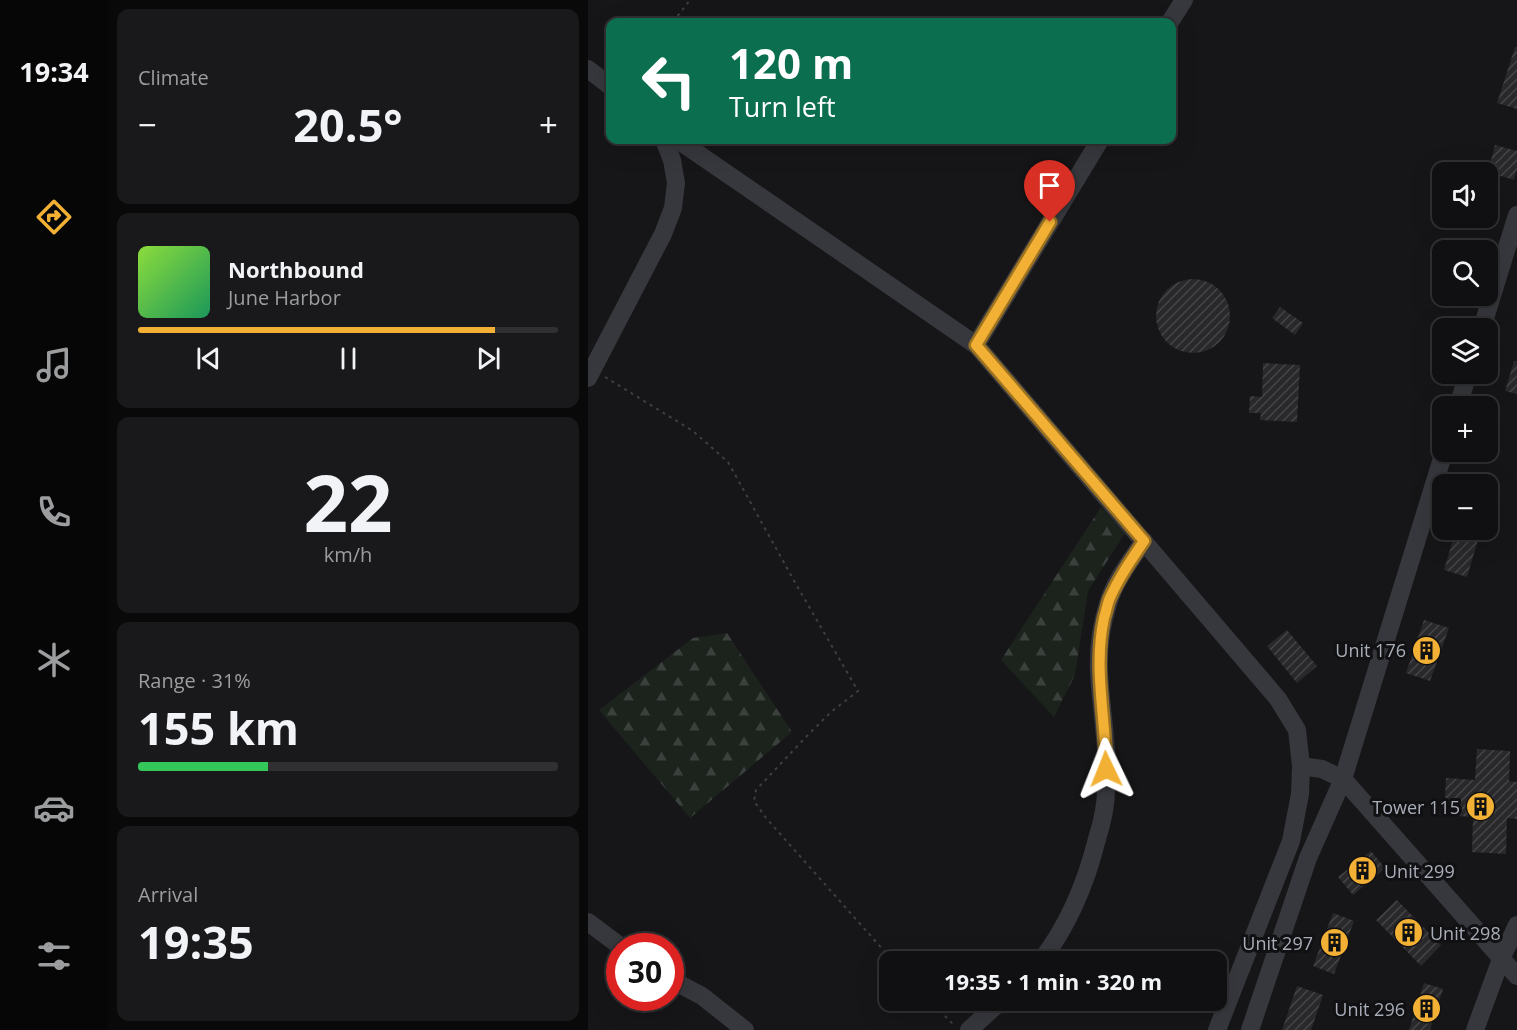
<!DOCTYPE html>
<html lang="en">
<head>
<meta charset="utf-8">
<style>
	body { margin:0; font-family:"Open Sans",sans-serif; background:#19191b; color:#f1f3f6; height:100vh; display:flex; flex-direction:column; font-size:22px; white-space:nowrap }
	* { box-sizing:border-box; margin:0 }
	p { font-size:20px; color:#9c9d9f }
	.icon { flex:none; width:33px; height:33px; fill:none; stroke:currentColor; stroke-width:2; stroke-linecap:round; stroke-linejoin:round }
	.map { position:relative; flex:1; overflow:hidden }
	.side { display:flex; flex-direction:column; gap:9px; padding:9px; background:#09090a; width:480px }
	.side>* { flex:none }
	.hud { position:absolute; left:18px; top:18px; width:570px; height:126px; border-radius:12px; box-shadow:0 6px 24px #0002,0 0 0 2px #303032; background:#0b6e4f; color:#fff; overflow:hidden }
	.fabs { position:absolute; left:844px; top:162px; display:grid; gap:12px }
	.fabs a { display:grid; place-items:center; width:66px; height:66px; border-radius:12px; background:#101012; box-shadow:0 6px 24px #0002,0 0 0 2px #303032; font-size:30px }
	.speed { position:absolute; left:18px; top:933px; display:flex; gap:12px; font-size:30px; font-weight:700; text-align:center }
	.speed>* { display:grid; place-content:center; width:78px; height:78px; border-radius:50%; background:#101012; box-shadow:0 6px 24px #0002,0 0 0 2px #303032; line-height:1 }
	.speed .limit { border:9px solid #d22; background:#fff; color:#111 }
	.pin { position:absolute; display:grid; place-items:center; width:51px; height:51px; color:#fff; margin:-62px -26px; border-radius:50% 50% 50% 0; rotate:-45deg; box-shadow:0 0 6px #0007 }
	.pin .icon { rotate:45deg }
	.me { position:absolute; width:66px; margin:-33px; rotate:358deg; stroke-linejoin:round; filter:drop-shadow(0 0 4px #0008) }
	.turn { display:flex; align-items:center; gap:21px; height:126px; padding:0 24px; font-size:27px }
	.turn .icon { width:78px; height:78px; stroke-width:2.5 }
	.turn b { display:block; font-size:42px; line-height:51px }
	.big { font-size:45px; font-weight:700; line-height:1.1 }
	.side .card { flex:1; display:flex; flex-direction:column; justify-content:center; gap:9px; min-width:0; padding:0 21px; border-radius:12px; background:#19191b }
	.side .dial { align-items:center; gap:0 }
	.dial b { font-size:78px; line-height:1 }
	.song { display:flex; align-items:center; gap:18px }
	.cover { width:72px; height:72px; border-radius:9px; background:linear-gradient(135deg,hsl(90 70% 55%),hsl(150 70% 35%)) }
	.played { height:6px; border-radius:3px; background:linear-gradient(90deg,#f2b134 85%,#303032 85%) }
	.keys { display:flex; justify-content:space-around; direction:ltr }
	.heat { display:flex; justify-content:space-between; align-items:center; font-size:33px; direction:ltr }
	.charge { height:9px; border-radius:4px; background:linear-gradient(90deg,#34c759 31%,#303032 0) }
	.trip { position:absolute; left:291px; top:951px; width:348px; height:60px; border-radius:12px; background:#101012; box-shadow:0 6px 24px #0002,0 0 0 2px #303032; font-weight:700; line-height:60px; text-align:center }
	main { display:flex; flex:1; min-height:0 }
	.tabs { display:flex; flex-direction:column; width:108px; justify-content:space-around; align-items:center; background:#060607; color:#9c9d9f }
	.tabs .icon { width:42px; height:42px }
	.tabs .current { color:#f2b134 }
	.tabs b { font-size:27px; color:#f1f3f6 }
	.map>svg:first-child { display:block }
	.forest { fill:url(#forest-firs) }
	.building { fill:url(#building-hatch) }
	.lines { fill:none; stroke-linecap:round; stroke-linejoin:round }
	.path { stroke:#3d3f44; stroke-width:2; stroke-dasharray:3 4.5; stroke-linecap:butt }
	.minor { stroke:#37383d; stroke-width:18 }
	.route-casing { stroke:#9d7322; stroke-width:15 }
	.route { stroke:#f2b134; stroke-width:10 }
	.labels { text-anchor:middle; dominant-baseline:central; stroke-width:6; stroke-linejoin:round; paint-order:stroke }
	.poi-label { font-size:18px; fill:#a8adb8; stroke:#111113; text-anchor:end }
</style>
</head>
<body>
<main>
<nav class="tabs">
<b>19:34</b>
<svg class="icon current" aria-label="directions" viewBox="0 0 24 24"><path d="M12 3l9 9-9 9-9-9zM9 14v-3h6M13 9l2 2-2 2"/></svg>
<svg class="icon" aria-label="music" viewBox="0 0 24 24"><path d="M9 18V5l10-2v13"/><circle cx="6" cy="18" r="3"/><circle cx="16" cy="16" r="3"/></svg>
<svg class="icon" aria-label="phone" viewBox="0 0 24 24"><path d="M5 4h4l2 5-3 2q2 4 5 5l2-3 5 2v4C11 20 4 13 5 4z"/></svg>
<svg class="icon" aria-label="climate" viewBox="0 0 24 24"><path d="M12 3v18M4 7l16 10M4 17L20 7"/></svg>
<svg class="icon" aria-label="car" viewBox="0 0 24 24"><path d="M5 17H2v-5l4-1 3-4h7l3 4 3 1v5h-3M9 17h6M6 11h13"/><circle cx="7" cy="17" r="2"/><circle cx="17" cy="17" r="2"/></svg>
<svg class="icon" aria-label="filters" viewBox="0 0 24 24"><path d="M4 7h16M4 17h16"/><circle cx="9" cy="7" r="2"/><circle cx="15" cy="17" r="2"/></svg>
</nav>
<section class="side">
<div class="card"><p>Climate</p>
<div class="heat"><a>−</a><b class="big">20.5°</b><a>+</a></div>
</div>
<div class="card">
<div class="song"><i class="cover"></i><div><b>Northbound</b><p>June Harbor</p></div></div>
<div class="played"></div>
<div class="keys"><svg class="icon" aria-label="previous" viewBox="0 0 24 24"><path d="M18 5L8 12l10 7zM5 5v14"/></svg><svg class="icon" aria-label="pause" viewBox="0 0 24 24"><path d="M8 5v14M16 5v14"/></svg><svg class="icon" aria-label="next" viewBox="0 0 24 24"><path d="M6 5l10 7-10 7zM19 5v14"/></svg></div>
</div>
<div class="card dial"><b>22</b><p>km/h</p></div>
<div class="card"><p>Range · 31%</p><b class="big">155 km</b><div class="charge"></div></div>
<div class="card"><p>Arrival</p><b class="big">19:35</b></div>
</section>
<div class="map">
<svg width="929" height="1030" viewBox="0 0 929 1030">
	<defs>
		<pattern id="forest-firs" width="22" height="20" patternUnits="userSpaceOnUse" patternTransform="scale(1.5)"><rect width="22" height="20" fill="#1c231d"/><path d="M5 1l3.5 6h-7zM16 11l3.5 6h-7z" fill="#3a403c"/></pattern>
		<pattern id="building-hatch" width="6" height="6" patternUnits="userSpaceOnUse" patternTransform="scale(1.5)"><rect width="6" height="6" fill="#29292c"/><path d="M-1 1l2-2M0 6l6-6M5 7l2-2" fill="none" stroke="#454548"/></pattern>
	</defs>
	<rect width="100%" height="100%" fill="#161618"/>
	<!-- forest -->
	<g class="forest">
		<path d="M513 507 537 533 500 591 487 675 466 717 413 660Z"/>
		<path d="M139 633 204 732 102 818 11 710 105 638Z"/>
	</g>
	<!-- building -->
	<g class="building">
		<path d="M927 47H929V109L909 103Z"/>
		<path d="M907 145 929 151V169L926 180 900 172Z"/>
		<circle cx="605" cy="316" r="37"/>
		<path d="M692 307 715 323 707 335 684 318Z"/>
		<path d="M926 361H929V394L917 391Z"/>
		<path d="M675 363 712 365 709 422 672 420 673 413H661L662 396 674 397Z"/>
		<path d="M868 530H893L879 577 856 570Z"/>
		<path d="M836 620 861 628 842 681 818 673Z"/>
		<path d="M699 630 729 666 709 683 679 646Z"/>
		<path d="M889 749 922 751 921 781 929 782V819L919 818 918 854 884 852 885 817 856 815 858 778 887 780Z"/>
		<path d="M783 851 797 868 765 895 750 877Z"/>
		<path d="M809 900 853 945 833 966 788 920Z"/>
		<path d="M745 913 766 921 746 974 725 966Z"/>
		<path d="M836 983 855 989 842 1030H821Z"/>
		<path d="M709 986 735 995 723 1030H694Z"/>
	</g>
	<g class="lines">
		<!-- path -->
		<g class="path">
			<path d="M85 22 102 0"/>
			<path d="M17 377 105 431 140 462 209 586 270 691 243 712 217 738 168 790 166 801 178 818 306 962"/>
			<path d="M341 1000 367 1026"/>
		</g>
		<!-- minor -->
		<g class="minor">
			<path d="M582 22 596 0"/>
			<path d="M0 69 22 86"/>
			<path d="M90 140 388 345 690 699 709 730 713 766 712 794 703 841 629 1030"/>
			<path d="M894 328 929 215"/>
			<path d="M388 345 512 140"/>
			<path d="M0 378 75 234 85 208 88 183 84 160 76 140"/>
			<path d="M870 406 880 374"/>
			<path d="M713 766 734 769 755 779 929 976"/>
			<path d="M0 922 32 946"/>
			<path d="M452 962C481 925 498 883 509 839 514 823 518 806 518 790 521 750 513 711 511 672 510 649 513 626 520 604 526 582 543 560 556 541"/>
			<path d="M82 979 114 996 157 1030"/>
			<path d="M381 1030 414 1000"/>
			<path d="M662 1030 720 858 755 779 856 452"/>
			<path d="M887 1030 913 959 929 925"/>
		</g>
	</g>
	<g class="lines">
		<defs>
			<path id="route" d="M462 222 388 345 556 541C543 560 530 579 521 600 519 606 518 612 516 618 505 669 518 718 518 769"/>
		</defs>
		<!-- route casing -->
		<use href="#route" class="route-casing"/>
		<!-- route -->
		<use href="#route" class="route"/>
	</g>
	<!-- icons -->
	<defs>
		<symbol id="building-disc" viewBox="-11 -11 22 22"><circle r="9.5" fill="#f2b134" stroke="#111113"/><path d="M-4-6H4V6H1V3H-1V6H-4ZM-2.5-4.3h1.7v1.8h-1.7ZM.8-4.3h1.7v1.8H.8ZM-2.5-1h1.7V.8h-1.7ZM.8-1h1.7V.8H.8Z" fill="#111"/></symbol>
	</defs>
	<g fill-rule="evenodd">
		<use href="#building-disc" x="822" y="634" width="33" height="33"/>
		<use href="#building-disc" x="876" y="790" width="33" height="33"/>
		<use href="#building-disc" x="758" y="854" width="33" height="33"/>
		<use href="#building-disc" x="804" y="916" width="33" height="33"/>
		<use href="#building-disc" x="730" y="926" width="33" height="33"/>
		<use href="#building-disc" x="822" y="992" width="33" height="33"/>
	</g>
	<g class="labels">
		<!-- poi labels -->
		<g class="poi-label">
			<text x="818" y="650">Unit 176</text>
			<text x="872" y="807">Tower 115</text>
			<text x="796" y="871" text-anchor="start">Unit 299</text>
			<text x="842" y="933" text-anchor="start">Unit 298</text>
			<text x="725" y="943">Unit 297</text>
			<text x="817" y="1009">Unit 296</text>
		</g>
	</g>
</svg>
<div class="fabs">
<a><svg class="icon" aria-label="sound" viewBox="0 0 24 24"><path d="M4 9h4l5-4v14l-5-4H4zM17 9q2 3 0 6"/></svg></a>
<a><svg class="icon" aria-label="search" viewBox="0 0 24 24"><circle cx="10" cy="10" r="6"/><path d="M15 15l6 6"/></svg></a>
<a><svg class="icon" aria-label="layers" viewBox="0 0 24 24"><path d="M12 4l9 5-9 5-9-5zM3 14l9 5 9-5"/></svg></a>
<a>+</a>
<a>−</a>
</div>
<div class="speed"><div class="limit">30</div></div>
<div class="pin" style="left:462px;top:222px;background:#d93025"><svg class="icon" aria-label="arrive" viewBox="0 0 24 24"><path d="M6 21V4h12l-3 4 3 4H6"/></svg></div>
<svg class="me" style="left:518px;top:769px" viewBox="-20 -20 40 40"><path d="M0-17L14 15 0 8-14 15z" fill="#f2b134" stroke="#fff" stroke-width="4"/></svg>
<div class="trip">19:35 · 1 min · 320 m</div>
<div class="hud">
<div class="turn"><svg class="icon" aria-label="left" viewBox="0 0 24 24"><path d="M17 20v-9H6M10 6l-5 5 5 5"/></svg><div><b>120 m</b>Turn left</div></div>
</div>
</div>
</main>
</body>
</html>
